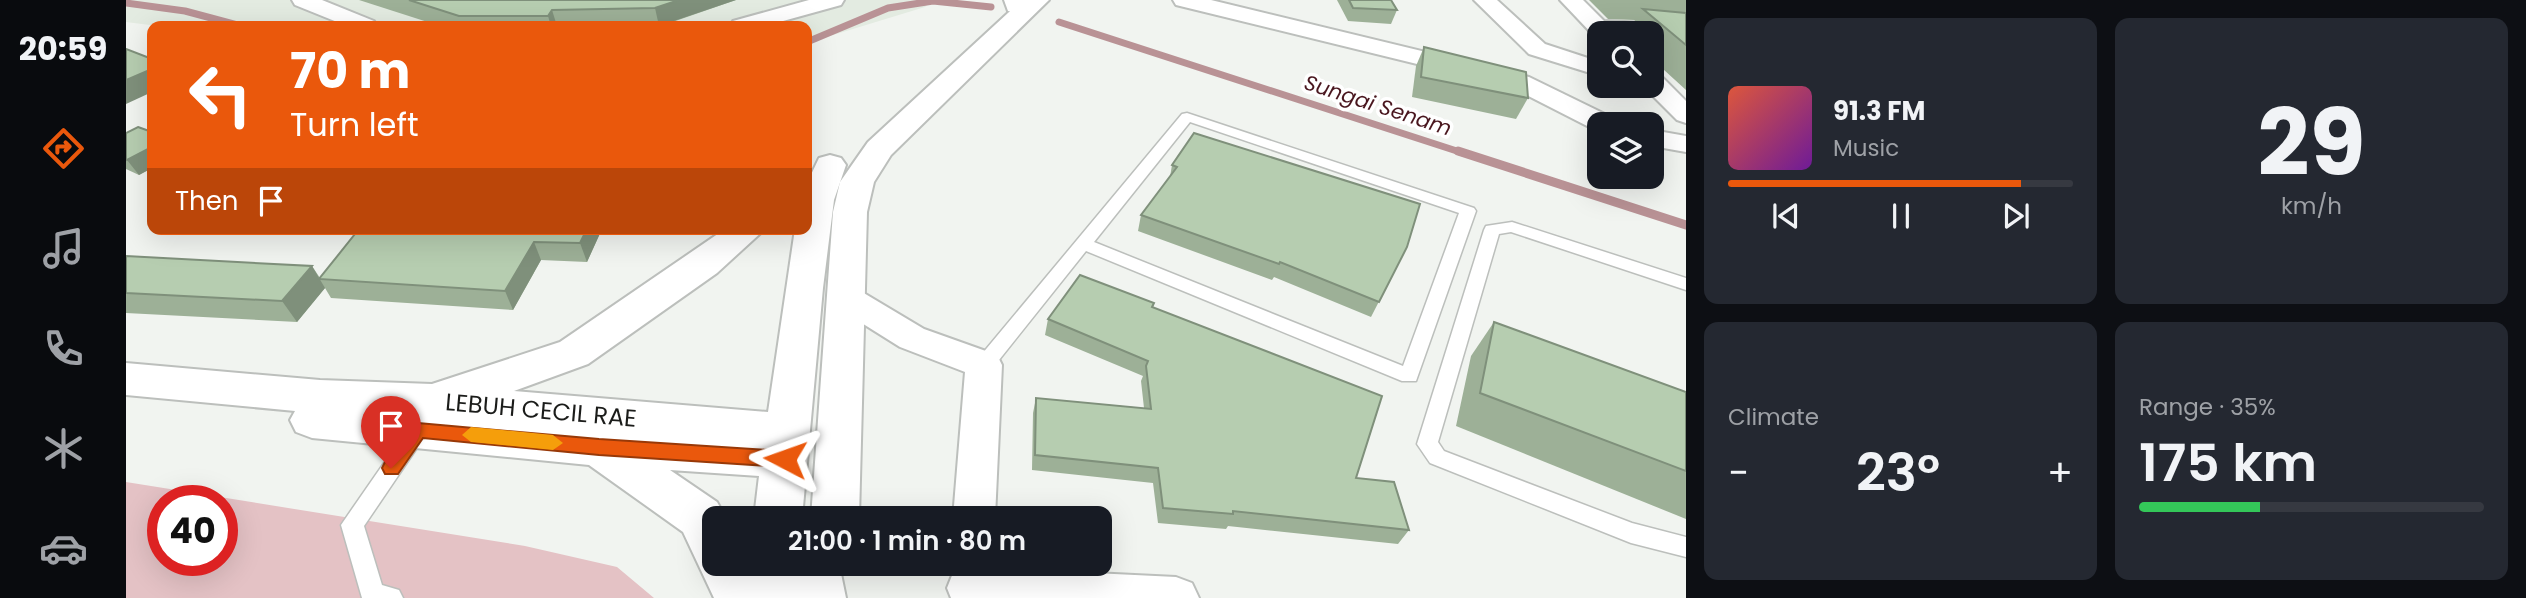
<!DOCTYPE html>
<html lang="en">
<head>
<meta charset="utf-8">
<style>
	body { margin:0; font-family:Poppins,sans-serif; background:#242831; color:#f1f3f6; height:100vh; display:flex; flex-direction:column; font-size:26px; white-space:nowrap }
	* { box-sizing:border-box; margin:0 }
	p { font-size:23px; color:#9ea1a6 }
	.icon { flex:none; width:38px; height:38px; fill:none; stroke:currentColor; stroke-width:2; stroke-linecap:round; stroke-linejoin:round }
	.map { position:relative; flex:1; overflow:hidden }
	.sheet { display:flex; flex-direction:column; gap:18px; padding:18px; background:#0d0f14; width:840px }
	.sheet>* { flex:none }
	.guide { position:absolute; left:21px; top:21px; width:665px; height:214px; border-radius:14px; box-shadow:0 7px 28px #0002; background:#ea580c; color:#fff; overflow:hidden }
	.tools { position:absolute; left:1461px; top:21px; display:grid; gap:14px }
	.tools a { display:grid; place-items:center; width:77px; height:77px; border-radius:14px; background:#171b24; box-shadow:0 7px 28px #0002; font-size:35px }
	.speed { position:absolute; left:21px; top:485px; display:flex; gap:14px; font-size:35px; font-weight:700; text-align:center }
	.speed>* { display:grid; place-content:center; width:91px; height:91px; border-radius:50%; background:#171b24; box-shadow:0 7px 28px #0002; line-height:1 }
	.speed .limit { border:10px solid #d22; background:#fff; color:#111 }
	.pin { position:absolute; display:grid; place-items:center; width:60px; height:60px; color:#fff; margin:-72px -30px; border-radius:50% 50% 50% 0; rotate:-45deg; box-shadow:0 0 7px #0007 }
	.pin .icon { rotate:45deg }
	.me { position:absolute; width:77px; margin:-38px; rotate:274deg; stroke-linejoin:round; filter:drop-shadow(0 0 5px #0008) }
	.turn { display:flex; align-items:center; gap:24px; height:147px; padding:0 28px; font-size:32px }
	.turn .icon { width:91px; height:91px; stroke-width:2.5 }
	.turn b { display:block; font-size:49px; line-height:60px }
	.then { display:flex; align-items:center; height:66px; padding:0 28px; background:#0003; gap:14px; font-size:26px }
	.big { font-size:52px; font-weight:600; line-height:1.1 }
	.sheet .card { flex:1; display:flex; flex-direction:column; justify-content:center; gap:10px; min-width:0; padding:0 24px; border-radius:14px; background:#242831 }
	.sheet .dial { align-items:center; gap:0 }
	.dial b { font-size:91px; line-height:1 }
	.song { display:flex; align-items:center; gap:21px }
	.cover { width:84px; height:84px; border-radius:10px; background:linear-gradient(135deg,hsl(10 70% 55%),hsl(280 70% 35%)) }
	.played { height:7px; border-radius:4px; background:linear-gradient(90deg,#ea580c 85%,#363941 85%) }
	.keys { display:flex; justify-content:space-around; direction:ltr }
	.heat { display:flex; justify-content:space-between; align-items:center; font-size:38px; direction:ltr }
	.charge { height:10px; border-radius:5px; background:linear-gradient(90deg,#34c759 35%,#363941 0) }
	.sheet .tiles { flex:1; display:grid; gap:18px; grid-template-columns:repeat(2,1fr) }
	.trip { position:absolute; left:576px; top:506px; width:410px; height:70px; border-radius:14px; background:#171b24; box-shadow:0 7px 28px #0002; font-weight:600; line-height:70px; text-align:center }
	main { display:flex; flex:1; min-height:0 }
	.menu { display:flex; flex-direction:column; width:126px; justify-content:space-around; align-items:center; background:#090b0e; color:#9ea1a6 }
	.menu .icon { width:49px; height:49px }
	.menu .active { color:#ea580c }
	.menu b { font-size:32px; color:#f1f3f6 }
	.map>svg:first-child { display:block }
	.built { fill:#e3ebe1 }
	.green { fill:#e4c2c5; fill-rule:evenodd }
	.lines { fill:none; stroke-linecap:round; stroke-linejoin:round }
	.stream-far1 { stroke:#b99295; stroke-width:7 }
	.stream { stroke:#b99295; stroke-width:9 }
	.service-casing { stroke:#bcbfbc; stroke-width:3 }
	.minor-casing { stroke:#bcbfbc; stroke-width:4 }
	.tertiary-casing { stroke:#bcbfbc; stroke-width:4 }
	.service { fill:#fff; fill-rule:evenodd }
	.minor { fill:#fff; fill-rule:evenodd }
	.tertiary { fill:#fff; fill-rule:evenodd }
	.wall { fill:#9db097 }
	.shaded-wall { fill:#7f907b }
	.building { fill:#b6cdb0; stroke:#7f907b; stroke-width:2 }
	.route { fill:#ea580c; stroke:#983908; stroke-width:2 }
	.slow { fill:#f59e0b }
	.labels { text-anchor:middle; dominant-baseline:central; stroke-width:7; stroke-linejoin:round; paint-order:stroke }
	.far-water-label { font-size:21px; font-style:italic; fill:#49161e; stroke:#fff }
	.street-label { font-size:24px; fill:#1b1c1a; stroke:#fff }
</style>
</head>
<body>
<main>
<nav class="menu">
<b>20:59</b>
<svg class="icon active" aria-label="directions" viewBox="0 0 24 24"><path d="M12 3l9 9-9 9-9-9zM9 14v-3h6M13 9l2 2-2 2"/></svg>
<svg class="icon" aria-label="music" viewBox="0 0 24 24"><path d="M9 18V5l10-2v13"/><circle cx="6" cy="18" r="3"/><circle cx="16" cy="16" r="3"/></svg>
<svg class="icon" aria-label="phone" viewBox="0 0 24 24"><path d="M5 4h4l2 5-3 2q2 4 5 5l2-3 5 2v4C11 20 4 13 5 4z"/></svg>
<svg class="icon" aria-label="climate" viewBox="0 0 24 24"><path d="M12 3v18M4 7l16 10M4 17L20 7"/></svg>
<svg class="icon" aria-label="car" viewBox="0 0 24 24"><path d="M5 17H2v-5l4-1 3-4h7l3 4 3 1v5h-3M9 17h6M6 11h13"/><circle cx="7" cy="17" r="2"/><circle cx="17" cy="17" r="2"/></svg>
</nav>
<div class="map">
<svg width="1560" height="598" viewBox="0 0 1560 598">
	<rect width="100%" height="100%" fill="#f1f4f0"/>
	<!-- built -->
	<path class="built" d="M0 0H806L799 7 681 43V26H32L0 22Z"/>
	<!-- green -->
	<path class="green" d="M0 482 399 546 491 567 528 598H0ZM37 500H96V560H37Z"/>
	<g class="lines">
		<!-- stream-far1 -->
		<g class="stream-far1">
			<path d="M0 3 59 11 115 26"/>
			<path d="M933 22 1337 153"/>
			<path d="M681 42 762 8 807 1 865 7"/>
		</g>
		<!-- stream -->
		<path class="stream" d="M1332 151 1560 225"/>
		<defs>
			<g id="service">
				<path d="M1061 113 1348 208 1350 211 1290 381H1276L960 251 865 370H851L849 365 851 360 1056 114ZM1064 122 1333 213 1277 366 968 242Z"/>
				<path d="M1386 222 1560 278V290L1385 232 1373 234 1312 442 1318 451 1506 523 1560 537V557L1505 543 1304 463 1291 444 1358 230 1360 226Z"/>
				<path d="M292 422 299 424 302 430 299 436 238 526 256 585 273 590 277 598H236L215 525 285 424Z"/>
			</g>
			<g id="minor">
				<path d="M166 0H196L248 21 251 26H221L169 5Z"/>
				<path d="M683 0H718L715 5 639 26H604L607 21Z"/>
				<path d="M878 0H900L901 6 890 12 882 11Z"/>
				<path d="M1047 0H1085L1403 77 1487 118 1491 124H1474V131L1469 130 1385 87 1050 5Z"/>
				<path d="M1348 0H1371L1419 44 1474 62V76L1403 54Z"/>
				<path d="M1434 0H1457L1478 21 1560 25V39L1526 37V33H1474V39L1470 38Z"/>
				<path d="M1526 74 1535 76 1560 101V123L1551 120 1517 86H1526Z"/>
				<path d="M1526 130 1560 136V152L1526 146Z"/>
				<path d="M719 286 731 289 798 329 871 355 876 365 869 518H827L839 372 774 347 707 305 702 297 707 289Z"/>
				<path d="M843 567 1050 577 1066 583 1073 598H825L821 588 827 573Z"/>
			</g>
			<g id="tertiary">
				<path d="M896 0H923L765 155 748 182 741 212 733 518H685L707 212 714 182 742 142Z"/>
				<path d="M704 155 715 158 720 165 708 200 697 288 676 518H628L633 476 544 470 591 502 600 518H588V564H713L720 598H588L557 532 463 465 186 438 170 432 164 420 169 411 0 395V363L194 380 306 384 434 342 599 229H639L591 273 462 364 388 391 642 412 669 229H681V183L693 158Z"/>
			</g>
		</defs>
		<!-- service casing -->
		<use href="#service" class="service-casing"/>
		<!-- minor casing -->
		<use href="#minor" class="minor-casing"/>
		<!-- tertiary casing -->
		<use href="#tertiary" class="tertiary-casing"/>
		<!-- service -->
		<use href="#service" class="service"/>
		<!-- minor -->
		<use href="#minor" class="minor"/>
		<!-- tertiary -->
		<use href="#tertiary" class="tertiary"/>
	</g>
	<!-- wall -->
	<g class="wall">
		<path d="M233 0H610L535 26H314Z"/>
		<path d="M1211 0H1265L1271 10 1265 24 1222 21Z"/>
		<path d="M1463 0H1560V90L1526 59V33H1501L1509 20 1482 19Z"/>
		<path d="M1298 47 1402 98 1390 119 1286 97 1290 66Z"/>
		<path d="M26 132V168L13 175 0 169V133Z"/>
		<path d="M1046 165 1281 247 1245 317 1148 277 1146 280 1012 231 1015 215 1044 177Z"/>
		<path d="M476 229 461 262 415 260 387 310 205 298 199 288 171 322 0 313V256L186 266 194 278Z"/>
		<path d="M1028 303 1027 307 1230 478 1283 530 1272 544 1102 526 1100 529 1032 523 1027 483 906 470 907 413 910 398 1018 408 1015 381 1017 376 919 335 922 319Z"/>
		<path d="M1368 322 1560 392V519L1330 426 1345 356Z"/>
	</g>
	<!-- shaded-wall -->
	<g class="shaded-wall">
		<path d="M553 0H610L533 26 529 8Z"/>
		<path d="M426 10 431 26H425L422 16Z"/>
		<path d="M26 69V92L0 104V80Z"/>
		<path d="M26 147V168L13 175 1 160Z"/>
		<path d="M461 229H476L461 262 454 243Z"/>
		<path d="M408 242 415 260 387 310 379 291Z"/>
		<path d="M186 266 199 288 171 322 156 301Z"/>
	</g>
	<!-- building -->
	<g class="building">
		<path d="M283 0H553L529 8 426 10 422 16H333Z"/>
		<path d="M1223 0H1265L1271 10 1227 8Z"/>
		<path d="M1517 9 1560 13V45Z"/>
		<path d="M1298 47 1400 72 1402 98 1295 77Z"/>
		<path d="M0 49 26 59V69L0 80Z"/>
		<path d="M12 127 26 132V147L1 160 0 159V133Z"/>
		<path d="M1068 133 1294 204 1281 247 1253 302 1154 262 1153 264 1015 215 1051 167 1046 165Z"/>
		<path d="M233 229H461L454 243 408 242 379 291 193 279Z"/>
		<path d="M0 256 186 266 156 301 0 293Z"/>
		<path d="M954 275 1028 303 1026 307 1256 396 1230 478 1268 482 1283 530 1107 511V514L1037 508 1032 468 909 455 910 398 1025 409 1020 366 1022 361 922 319Z"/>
		<path d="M1368 322 1560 392V471L1354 393Z"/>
	</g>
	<!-- route -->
	<path class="route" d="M292 423 473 439 659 451 665 453 668 459 665 465 659 467 473 455 297 438 272 474H259L256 468 259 462 285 425Z"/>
	<!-- slow -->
	<path class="slow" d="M345 427 427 435 437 443 427 450 345 442 336 435Z"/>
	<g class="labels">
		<!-- far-water labels -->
		<g class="far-water-label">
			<text transform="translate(1252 105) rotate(18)">Sungai Senam</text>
		</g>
		<!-- street labels -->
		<g class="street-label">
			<text transform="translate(415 410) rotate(5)">LEBUH CECIL RAE</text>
		</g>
	</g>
</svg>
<div class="tools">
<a><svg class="icon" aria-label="search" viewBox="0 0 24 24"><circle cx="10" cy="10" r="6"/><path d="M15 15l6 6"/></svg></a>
<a><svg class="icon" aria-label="layers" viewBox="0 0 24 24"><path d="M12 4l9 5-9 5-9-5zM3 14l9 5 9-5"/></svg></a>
</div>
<div class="speed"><div class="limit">40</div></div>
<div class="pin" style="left:265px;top:468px;background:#d93025"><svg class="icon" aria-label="arrive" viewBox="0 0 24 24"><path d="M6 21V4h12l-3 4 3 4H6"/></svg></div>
<svg class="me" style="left:659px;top:459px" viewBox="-20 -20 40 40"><path d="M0-17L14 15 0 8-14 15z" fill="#ea580c" stroke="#fff" stroke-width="4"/></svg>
<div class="trip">21:00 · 1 min · 80 m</div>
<div class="guide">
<div class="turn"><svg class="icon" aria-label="left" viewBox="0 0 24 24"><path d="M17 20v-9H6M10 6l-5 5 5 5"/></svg><div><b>70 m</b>Turn left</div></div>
<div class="then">Then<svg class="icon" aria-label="arrive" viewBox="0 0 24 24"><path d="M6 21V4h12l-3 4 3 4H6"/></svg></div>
</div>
</div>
<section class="sheet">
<div class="tiles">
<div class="card">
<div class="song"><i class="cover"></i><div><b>91.3 FM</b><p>Music</p></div></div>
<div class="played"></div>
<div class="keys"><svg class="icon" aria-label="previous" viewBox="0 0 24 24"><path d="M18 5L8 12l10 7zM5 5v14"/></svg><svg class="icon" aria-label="pause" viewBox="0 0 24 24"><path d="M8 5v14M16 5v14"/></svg><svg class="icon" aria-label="next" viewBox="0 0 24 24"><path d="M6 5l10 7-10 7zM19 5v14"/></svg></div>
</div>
<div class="card dial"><b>29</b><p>km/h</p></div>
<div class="card"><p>Climate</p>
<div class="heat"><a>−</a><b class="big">23°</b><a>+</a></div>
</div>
<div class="card"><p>Range · 35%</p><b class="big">175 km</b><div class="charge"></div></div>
</div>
</section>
</main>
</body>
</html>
